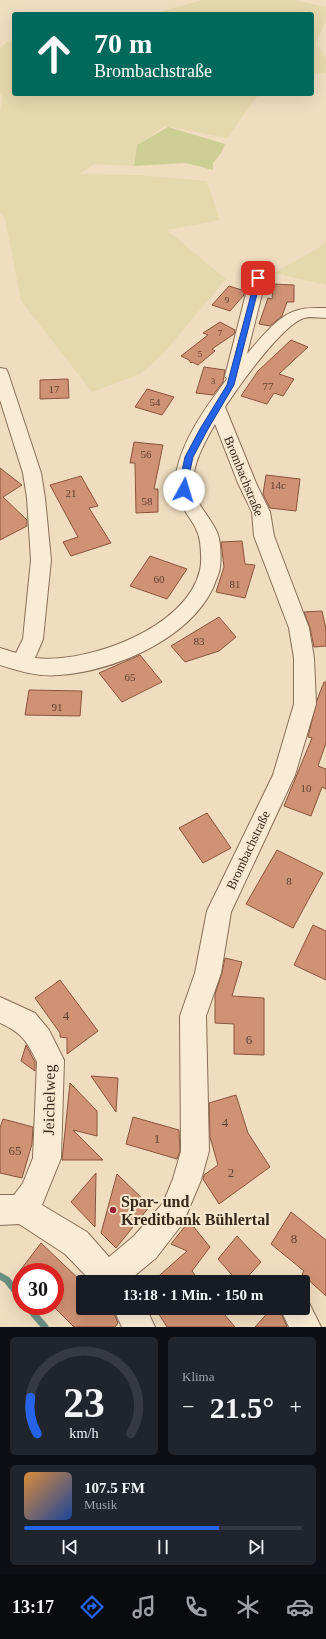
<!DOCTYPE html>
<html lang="de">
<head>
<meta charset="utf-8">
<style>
	body { margin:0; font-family:Georgia,serif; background:#20242c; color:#f1f3f6; height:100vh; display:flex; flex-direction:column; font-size:15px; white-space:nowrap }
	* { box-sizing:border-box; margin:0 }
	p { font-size:13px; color:#9ea1a6 }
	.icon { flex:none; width:22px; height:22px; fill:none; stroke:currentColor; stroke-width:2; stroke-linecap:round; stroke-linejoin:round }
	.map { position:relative; height:1327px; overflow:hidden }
	.drawer { display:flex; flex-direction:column; gap:10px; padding:10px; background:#0d0f14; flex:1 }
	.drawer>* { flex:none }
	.hud { position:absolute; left:12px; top:12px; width:302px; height:84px; border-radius:4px; box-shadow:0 4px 16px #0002; background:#00695c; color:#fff; overflow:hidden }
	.speed { position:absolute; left:12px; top:1263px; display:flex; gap:8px; font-size:20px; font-weight:700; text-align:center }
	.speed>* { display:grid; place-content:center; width:52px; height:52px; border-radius:50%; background:#171b24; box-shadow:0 4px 16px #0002; line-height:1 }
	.speed .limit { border:6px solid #d22; background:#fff; color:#111 }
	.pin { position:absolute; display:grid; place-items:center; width:34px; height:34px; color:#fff; margin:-17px; border-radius:8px; box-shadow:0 2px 6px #0006 }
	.me { position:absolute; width:44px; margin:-22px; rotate:6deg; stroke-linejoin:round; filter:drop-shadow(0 0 3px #0008) }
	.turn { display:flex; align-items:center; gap:14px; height:84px; padding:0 16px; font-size:18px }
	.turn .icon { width:52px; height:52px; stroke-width:2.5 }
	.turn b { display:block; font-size:28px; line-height:34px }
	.big { font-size:30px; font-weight:600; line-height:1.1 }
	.drawer .widget { flex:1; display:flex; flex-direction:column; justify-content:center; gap:6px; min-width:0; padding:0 14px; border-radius:6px; background:#20242c }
	.drawer .dial { align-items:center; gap:0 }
	.dial svg { height:104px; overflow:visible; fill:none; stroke:#363941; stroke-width:7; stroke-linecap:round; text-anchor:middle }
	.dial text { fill:#f1f3f6; stroke:none }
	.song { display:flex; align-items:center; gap:12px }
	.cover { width:48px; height:48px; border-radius:6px; background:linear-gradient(135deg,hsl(30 70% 55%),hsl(220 70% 35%)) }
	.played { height:4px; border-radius:2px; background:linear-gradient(90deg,#2563eb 70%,#363941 70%) }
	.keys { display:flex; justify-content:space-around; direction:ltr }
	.heat { display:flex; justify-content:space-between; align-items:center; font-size:22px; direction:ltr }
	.drawer .tiles { flex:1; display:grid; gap:10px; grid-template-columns:1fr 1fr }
	.widget:last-child { grid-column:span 2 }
	.trip { position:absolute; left:76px; top:1275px; width:234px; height:40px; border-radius:4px; background:#171b24; box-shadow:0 4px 16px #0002; font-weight:600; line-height:40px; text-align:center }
	.tabs { display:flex; height:64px; justify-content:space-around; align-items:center; background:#090b0e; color:#9ea1a6 }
	.tabs .icon { width:28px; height:28px }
	.tabs .on { color:#2563eb }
	.tabs b { font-size:18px; color:#f1f3f6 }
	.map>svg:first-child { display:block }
	.farmland { fill:#e6d8ad }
	.green { fill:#cdce94 }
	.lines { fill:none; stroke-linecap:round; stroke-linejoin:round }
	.stream { stroke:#6a9083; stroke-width:7 }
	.building { fill:#d09274; stroke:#8a543c }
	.minor-casing { stroke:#8a6e57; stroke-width:2 }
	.minor { fill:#faebd4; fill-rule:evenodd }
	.route { fill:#2563eb; stroke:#184099 }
	.poi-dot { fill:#9b2530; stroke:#f7e8d0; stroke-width:1.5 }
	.labels { text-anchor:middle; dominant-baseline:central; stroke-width:4; stroke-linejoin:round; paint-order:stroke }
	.far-number-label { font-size:9px; fill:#5f4232 }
	.number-label { font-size:11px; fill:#5f4232 }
	.street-label { font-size:13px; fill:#39281c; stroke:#f7e8d0 }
	.near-number-label { font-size:13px; fill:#5f4232 }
	.near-street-label { font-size:16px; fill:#39281c; stroke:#f7e8d0 }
	.near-poi-label { font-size:16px; font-weight:bold; fill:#39281c; stroke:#f7e8d0; text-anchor:start }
</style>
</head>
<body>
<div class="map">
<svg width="326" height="1327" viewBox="0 0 326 1327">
	<rect width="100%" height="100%" fill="#f0ddc0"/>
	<!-- farmland -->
	<g class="farmland">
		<path d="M202 0H294L326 7V19L316 44 326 58V73L312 74V14H152Z"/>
		<path d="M14 40V94H259L227 138 165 126 137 145 134 166 94 164 80 174 139 175 207 181 220 220 167 230 226 279 163 354 140 374 92 392 21 301 5 219 0 212V112L2 97 0 93V48L8 41Z"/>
		<path d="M326 240V285L274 273 320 247Z"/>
	</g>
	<!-- green -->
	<path class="green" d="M168 127 225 144 221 153 213 163V170L185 163 134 166 137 145Z"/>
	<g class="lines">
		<!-- stream -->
		<g class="stream">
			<path d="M0 1276 7 1280 21 1298"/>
			<path d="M27 1306 45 1327"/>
		</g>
	</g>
	<!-- building -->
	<g class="building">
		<path d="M273 284 294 285V302H287L282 316 270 326 259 324 268 298 272 299Z"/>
		<path d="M229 286 245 291 244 295 230 311 212 305Z"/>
		<path d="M220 322 235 330 234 334 212 349 215 351 198 365 192 362 191 363 189 360 181 356 208 335 203 333Z"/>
		<path d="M291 340 308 347 279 374 294 379 283 396 274 393 267 404 241 396 258 371Z"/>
		<path d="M204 367 225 370 223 382 213 395 196 393Z"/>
		<path d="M68 379 69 398 40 399V380Z"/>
		<path d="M147 389 174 397 162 415 135 407Z"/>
		<path d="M134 442 163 445 154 489H158V512L136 513 135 463H130Z"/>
		<path d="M0 468 22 485 3 497 27 520V526L0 540Z"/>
		<path d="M266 475 300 479 296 511 270 508 263 494Z"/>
		<path d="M81 476 98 506 89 508 111 543 71 556 63 542 78 537 50 485Z"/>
		<path d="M242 541 245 564 255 565 245 598 216 592 224 567 221 542Z"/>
		<path d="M150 556 187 569 167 599 130 586Z"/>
		<path d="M322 611 326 629V646L314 647 310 628 304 612Z"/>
		<path d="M219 617 236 637 219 651 185 662 171 646Z"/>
		<path d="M140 655 162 682 122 702 99 673Z"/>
		<path d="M324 682H326V743L318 766 326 769V789L322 787 311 816 284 806 312 738 308 737 317 700Z"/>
		<path d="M29 690 82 691 80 716 25 715Z"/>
		<path d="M207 813 231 848 203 863 179 828Z"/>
		<path d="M277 850 323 873 293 928 246 904Z"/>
		<path d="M313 925 326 931V980L294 965Z"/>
		<path d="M225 958 242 962 232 996 264 998V1055L234 1054V1024L215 1023V994L222 973Z"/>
		<path d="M60 980 98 1031 67 1054V1038L60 1037V1033L35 998Z"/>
		<path d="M26 1045 35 1062V1071L21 1061Z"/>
		<path d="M91 1076 118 1078 116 1112Z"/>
		<path d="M70 1083 97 1111V1136L73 1130 103 1160H62Z"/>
		<path d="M236 1095 248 1133 270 1167 219 1204 203 1179 204 1175 218 1165 210 1137 209 1103Z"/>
		<path d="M133 1117 179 1130 180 1151 177 1159 126 1144Z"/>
		<path d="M3 1119 33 1127 32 1144 22 1178 0 1173V1128Z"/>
		<path d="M96 1173 95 1227 71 1202Z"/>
		<path d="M117 1174 150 1206 116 1248 101 1233Z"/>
		<path d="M291 1212 326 1240V1296L302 1274 304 1271 271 1244Z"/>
		<path d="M189 1221 210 1247 192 1271 200 1282H152L187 1251 171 1244Z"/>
		<path d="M237 1236 261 1262 243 1282H238L218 1259Z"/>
		<path d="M41 1243 83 1283V1308H110L113 1311 118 1323 115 1327H74L55 1308V1272H19Z"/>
		<path d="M155 1308H219L235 1327H167Z"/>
		<path d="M272 1308H279L287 1327H255Z"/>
	</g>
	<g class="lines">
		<defs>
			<g id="minor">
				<path d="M258 273 263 275 266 278 247 354C258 341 278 316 295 311 305 307 315 308 326 308V318C319 318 311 316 304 318 282 325 238 387 225 407L256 483 270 512 274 536 309 628 314 658 316 704 295 775 231 912 221 973 206 1016 209 1151 201 1180 183 1223 156 1258 127 1282H92L65 1254 19 1224 0 1225V1195H14L23 1183 33 1158 37 1062C27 1041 22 1033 0 1023V997L35 1013 49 1030 64 1060 61 1158 42 1205 87 1232 109 1257 134 1236 163 1203 173 1179 181 1151 180 1016 195 973 207 911 273 775 294 704V658L289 628 254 536 252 512 238 483 215 424C205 442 193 462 193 483 193 502 210 516 217 532 221 542 221 557 220 568 219 574 215 582 213 588 188 640 114 671 59 675 38 677 19 671 0 665V648L16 653 23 639 31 560 27 498 23 473 0 400V368L6 369 8 373 41 473 45 498 51 560 43 639 35 658C88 664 187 628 200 570 202 561 201 550 200 542 198 520 172 504 175 481 179 444 205 408 227 379L225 376 250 278 253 275Z"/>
				<path d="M303 1296 306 1297 321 1327H289L280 1308H303Z"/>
				<path d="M113 1308H146L155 1327H122Z"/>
			</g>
		</defs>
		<!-- minor casing -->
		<use href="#minor" class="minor-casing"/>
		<!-- minor -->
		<use href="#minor" class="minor"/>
	</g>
	<!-- route -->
	<path class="route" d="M256 276 261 278 234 385 208 429 193 457 188 480V490L184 493 181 492 180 480 185 457 200 429 227 385Z"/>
	<!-- markers -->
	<circle class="poi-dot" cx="113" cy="1210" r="4"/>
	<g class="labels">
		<!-- far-number labels -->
		<g class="far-number-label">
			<text x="227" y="300">9</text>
			<text x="220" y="333">7</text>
			<text x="200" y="354">5</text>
			<text x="213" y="381">3</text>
		</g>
		<!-- number labels -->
		<g class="number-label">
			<text x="268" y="386">77</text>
			<text x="54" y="389">17</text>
			<text x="155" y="402">54</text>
			<text x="146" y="454">56</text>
			<text x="278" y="485">14c</text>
			<text x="71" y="493">21</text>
			<text x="147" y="501">58</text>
			<text x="159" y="579">60</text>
			<text x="235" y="584">81</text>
			<text x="199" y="641">83</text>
			<text x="130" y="677">65</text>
			<text x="57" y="707">91</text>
			<text x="306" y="788">10</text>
			<text x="289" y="881">8</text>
		</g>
		<!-- street labels -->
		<g class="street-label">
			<text transform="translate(244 476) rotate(68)">Brombachstraße</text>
			<text transform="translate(248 850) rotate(-65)">Brombachstraße</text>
		</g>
		<!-- near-number labels -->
		<g class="near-number-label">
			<text x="66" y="1015">4</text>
			<text x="249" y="1039">6</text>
			<text x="225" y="1122">4</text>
			<text x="157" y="1138">1</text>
			<text x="15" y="1150">65</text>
			<text x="231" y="1172">2</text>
			<text x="294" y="1238">8</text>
		</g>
		<!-- near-street labels -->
		<g class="near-street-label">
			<text transform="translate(49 1100) rotate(-89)">Jeichelweg</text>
		</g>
		<!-- near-poi labels -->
		<g class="near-poi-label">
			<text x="121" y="1201">Spar- und<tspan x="121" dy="18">Kreditbank Bühlertal</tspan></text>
		</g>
	</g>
</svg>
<div class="speed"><div class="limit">30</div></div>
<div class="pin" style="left:258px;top:278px;background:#d93025"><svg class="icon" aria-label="arrive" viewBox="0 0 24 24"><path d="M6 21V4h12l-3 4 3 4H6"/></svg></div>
<svg class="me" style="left:184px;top:490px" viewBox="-20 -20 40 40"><circle r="19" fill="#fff"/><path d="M0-13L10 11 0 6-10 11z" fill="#2563eb"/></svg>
<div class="trip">13:18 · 1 Min. · 150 m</div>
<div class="hud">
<div class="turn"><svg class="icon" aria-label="ahead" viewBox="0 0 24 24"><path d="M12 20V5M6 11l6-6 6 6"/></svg><div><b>70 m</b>Brombachstraße</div></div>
</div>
</div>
<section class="drawer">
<div class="tiles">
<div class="widget dial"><svg viewBox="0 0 100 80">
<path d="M14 69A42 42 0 1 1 86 69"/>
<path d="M14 69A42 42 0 0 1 9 41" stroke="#2563eb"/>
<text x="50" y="56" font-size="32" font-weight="700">23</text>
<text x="50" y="72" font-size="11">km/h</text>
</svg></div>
<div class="widget"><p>Klima</p>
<div class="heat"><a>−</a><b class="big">21.5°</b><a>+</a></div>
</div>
<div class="widget">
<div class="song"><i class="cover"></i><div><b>107.5 FM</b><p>Musik</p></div></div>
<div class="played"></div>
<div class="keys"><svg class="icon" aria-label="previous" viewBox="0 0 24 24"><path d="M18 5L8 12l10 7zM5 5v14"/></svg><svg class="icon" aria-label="pause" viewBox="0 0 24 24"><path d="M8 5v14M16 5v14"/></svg><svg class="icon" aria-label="next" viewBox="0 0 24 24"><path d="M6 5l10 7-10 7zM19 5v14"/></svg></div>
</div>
</div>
</section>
<nav class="tabs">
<b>13:17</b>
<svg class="icon on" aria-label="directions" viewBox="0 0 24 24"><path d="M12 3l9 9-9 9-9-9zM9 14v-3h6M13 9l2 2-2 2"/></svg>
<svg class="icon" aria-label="music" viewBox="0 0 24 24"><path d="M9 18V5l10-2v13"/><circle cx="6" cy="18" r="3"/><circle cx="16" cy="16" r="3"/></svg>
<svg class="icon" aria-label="phone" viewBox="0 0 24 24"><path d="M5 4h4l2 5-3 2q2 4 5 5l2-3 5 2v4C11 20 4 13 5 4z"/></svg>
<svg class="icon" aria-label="climate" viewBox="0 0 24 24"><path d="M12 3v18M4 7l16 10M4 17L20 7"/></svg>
<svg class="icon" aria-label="car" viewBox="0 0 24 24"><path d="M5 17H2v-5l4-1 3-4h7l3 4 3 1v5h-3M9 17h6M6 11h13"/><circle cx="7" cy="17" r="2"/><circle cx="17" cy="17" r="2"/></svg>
</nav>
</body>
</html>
